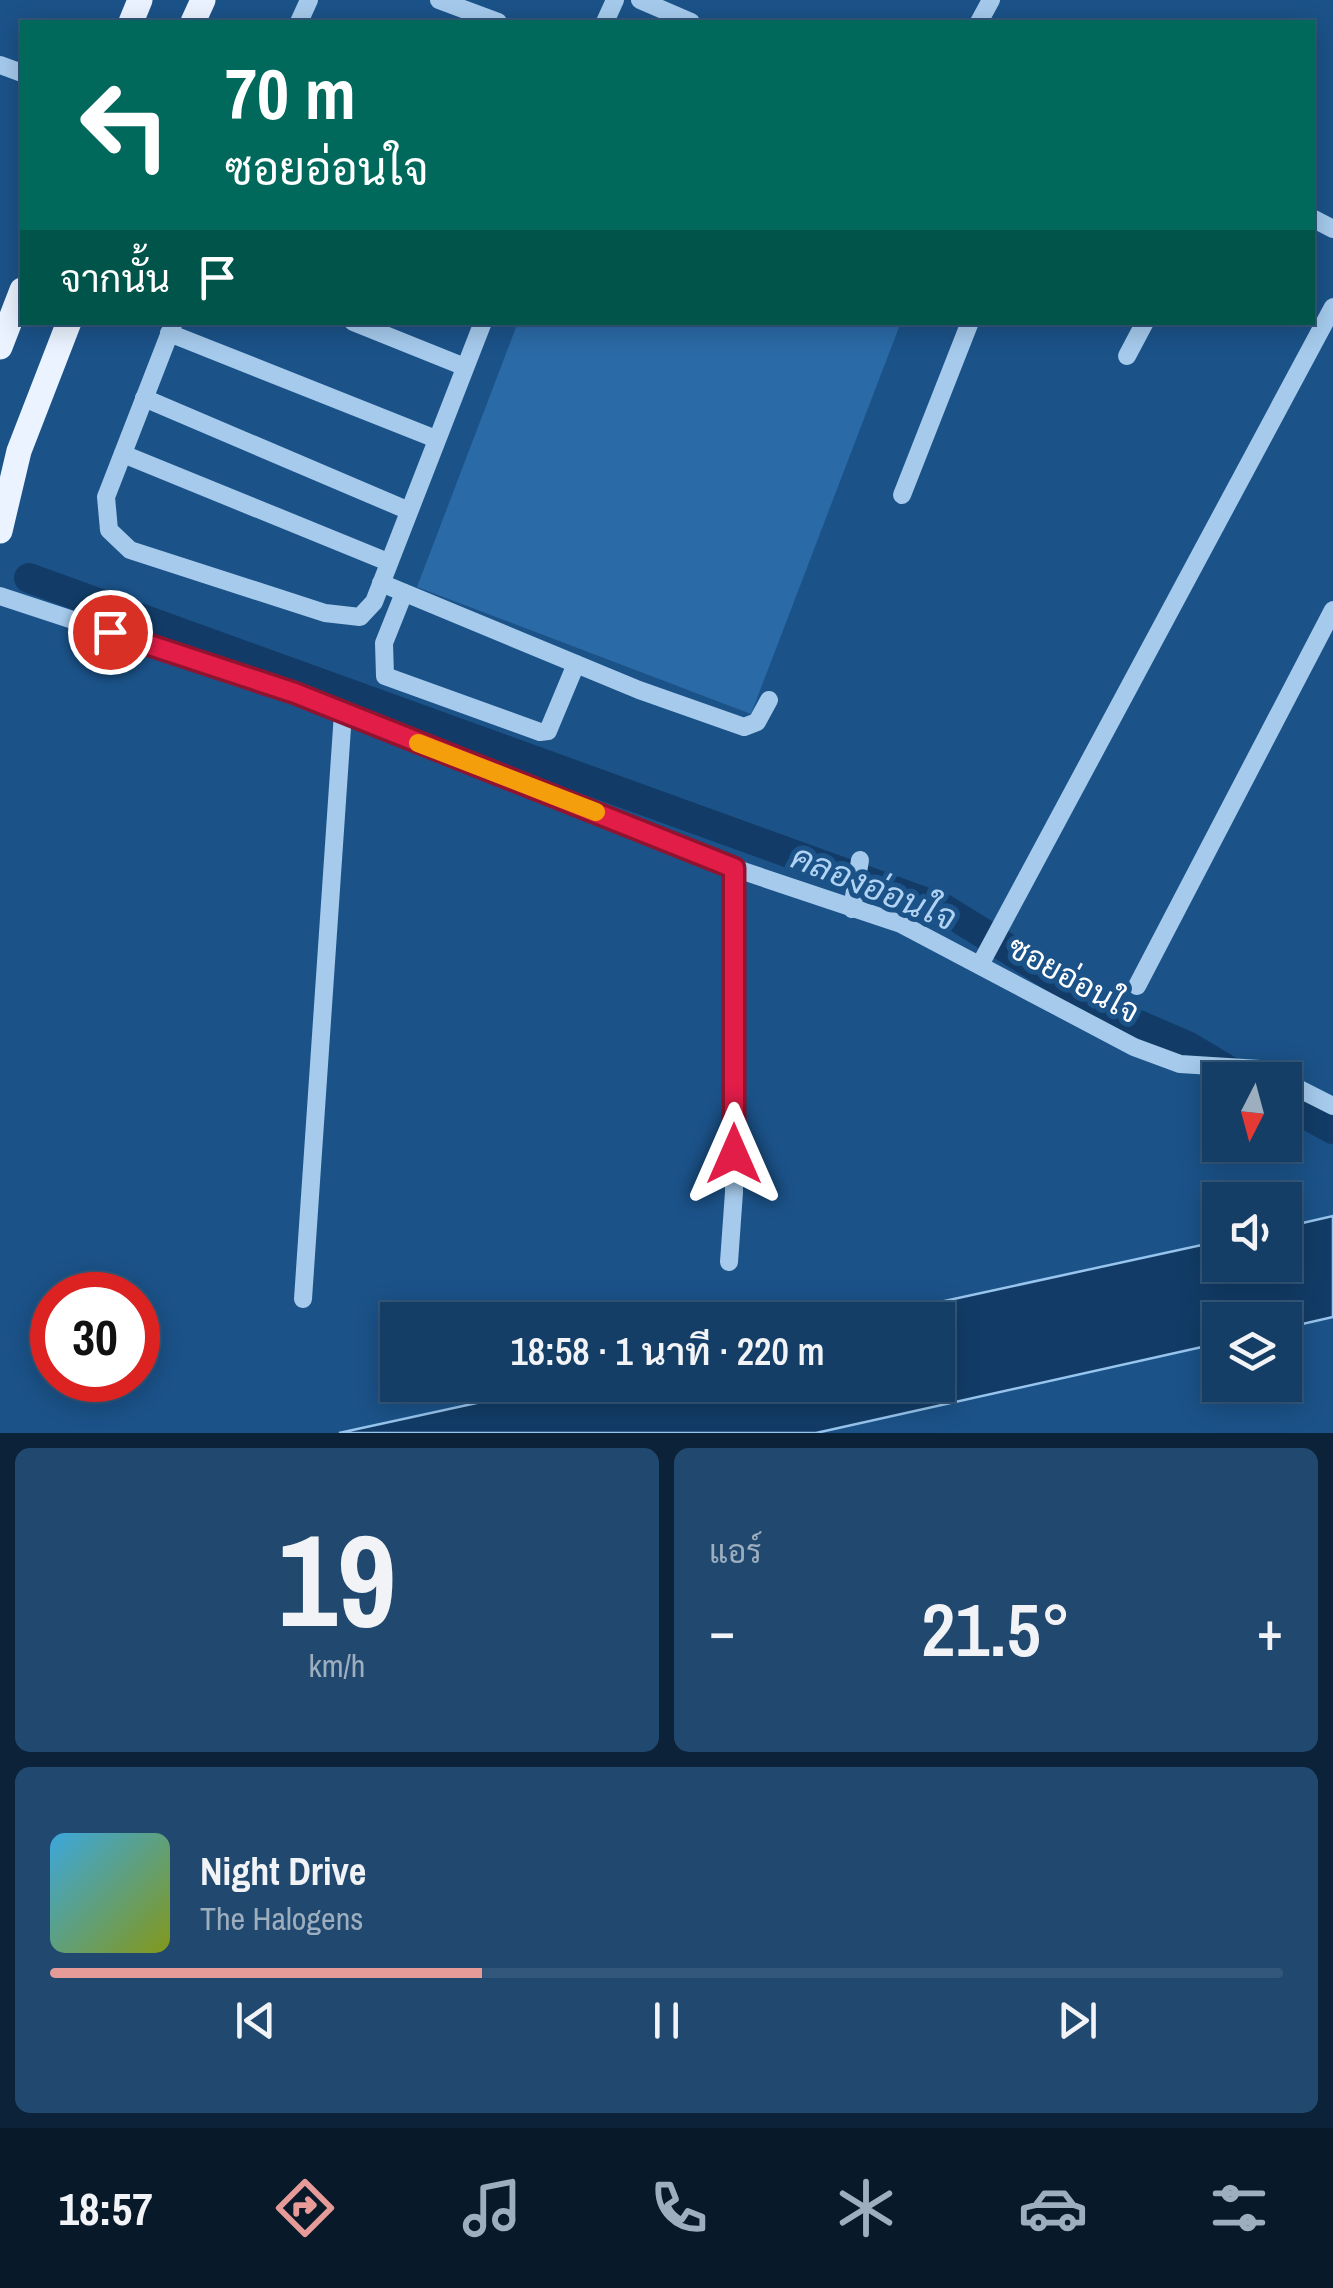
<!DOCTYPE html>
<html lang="th">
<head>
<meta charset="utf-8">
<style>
	body { margin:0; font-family:"Archivo Narrow",Sarabun,sans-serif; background:#21496f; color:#f1f3f6; height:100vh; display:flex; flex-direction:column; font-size:38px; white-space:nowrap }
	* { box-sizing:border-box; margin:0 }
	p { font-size:32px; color:#9daebf }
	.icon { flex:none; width:55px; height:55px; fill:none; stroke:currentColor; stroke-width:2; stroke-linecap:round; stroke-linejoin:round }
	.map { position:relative; height:1433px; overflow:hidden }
	.panel { display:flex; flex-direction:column; gap:15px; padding:15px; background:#0b2238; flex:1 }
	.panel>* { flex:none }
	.guide { position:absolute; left:20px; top:20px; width:1295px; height:305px; border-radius:0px; box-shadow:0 5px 25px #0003,0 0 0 2px #33577a; background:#00695c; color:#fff; overflow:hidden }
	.needle { width:65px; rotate:186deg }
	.controls { position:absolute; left:1202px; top:1062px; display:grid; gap:20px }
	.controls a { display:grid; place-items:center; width:100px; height:100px; border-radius:0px; background:#143e66; box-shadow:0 5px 25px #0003,0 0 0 2px #33577a; font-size:50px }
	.speed { position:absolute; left:30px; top:1272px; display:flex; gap:20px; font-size:50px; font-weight:700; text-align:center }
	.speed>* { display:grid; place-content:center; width:130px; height:130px; border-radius:50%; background:#143e66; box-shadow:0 5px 25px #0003,0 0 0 2px #33577a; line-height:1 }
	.speed .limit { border:15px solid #d22; background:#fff; color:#111 }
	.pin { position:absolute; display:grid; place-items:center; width:85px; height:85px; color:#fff; margin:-42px; border:5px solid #fff; border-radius:50%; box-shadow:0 2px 10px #0007 }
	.me { position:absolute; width:110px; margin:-55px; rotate:0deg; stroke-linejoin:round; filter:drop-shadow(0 0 8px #0008) }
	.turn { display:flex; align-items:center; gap:35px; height:210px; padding:0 40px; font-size:45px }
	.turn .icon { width:130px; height:130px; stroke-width:2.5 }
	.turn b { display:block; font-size:70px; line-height:85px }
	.then { display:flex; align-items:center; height:95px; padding:0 40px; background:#0003; gap:20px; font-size:38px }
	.big { font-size:75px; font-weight:600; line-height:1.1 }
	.panel .card { flex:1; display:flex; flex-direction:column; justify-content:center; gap:15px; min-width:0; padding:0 35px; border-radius:15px; background:#21496f }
	.panel .dial { align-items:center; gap:0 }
	.dial b { font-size:130px; line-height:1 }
	.song { display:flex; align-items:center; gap:30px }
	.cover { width:120px; height:120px; border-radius:15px; background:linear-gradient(135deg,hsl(200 70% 55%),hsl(70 70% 35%)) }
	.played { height:10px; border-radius:5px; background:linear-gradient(90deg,#e69b98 35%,#33577a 35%) }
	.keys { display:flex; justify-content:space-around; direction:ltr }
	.heat { display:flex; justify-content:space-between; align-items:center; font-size:55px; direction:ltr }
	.panel .tiles { flex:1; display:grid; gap:15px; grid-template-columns:1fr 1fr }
	.card:last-child { grid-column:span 2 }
	.trip { position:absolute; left:380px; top:1302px; width:575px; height:100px; border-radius:0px; background:#143e66; box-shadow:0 5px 25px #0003,0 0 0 2px #33577a; font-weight:600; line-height:100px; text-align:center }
	.tabs { display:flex; height:160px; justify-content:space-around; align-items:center; background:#081929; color:#9daebf }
	.tabs .icon { width:70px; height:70px }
	.tabs .on { color:#e69b98 }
	.tabs b { font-size:45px; color:#f1f3f6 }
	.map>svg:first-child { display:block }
	.water { fill:#123c67; stroke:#98c5ee; stroke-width:2.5 }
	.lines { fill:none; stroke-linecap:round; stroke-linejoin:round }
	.canal { stroke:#123c67; stroke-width:30 }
	.building { fill:#2a6aa6 }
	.minor { stroke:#a5caec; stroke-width:18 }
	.major { stroke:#eaf3ff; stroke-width:25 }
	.route-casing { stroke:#92132f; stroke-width:25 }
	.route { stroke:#e11d48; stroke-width:18 }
	.slow { stroke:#f59e0b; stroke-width:18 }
	.labels { text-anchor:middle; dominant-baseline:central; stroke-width:10; stroke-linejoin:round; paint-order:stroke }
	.street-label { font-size:32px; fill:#fff; stroke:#1b5288 }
	.water-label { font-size:35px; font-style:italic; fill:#b1d3f3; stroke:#1b5288 }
</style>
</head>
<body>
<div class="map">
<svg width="1333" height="1433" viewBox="0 0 1333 1433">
	<rect width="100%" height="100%" fill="#1b5288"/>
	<!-- water -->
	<path class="water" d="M1333 1216V1317L1285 1328V1320H1220V1343L816 1433H339L559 1385H938V1320H857L1220 1241V1265H1285V1227Z"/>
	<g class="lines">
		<!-- canal -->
		<g class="canal">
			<path d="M29 578 944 909 1113 1014 1187 1046 1244 1080"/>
			<path d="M1285 1103 1333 1129"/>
		</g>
	</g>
	<!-- building -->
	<path class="building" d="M518 322H901L751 714 417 587Z"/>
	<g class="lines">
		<!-- minor -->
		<g class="minor">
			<path d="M439 0 498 22"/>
			<path d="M640 0 691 22"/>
			<path d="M299 22 309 0"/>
			<path d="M605 22 615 0"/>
			<path d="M979 22 991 0"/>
			<path d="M0 65 22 73"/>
			<path d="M1312 218 1333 229"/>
			<path d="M174 322 106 497 109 530 130 550 325 613 360 617 374 602 483 322"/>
			<path d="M353 322 465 367"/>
			<path d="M169 333 436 439"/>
			<path d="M1127 356 1145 322"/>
			<path d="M144 398 407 510"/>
			<path d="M123 454 388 562"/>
			<path d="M902 495 970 322"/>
			<path d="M381 583 639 690 744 727 757 722 769 700"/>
			<path d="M404 593 384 643 385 676 540 732 548 731 576 664"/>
			<path d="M0 596 295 693 734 868 901 924 1134 1047 1180 1064 1260 1069 1333 1106"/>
			<path d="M852 909 860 860"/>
			<path d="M981 963 1333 307"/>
			<path d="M1137 986 1333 610"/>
			<path d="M729 1262 734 1192V868"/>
			<path d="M303 1299 343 713"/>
		</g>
		<!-- major -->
		<g class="major">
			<path d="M131 22 140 0"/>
			<path d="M193 22 203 0"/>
			<path d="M0 347 22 290"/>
			<path d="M0 531 19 451 69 322"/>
		</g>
	</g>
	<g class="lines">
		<defs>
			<path id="route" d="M110 632 295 693 734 868V1154"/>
		</defs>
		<!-- route casing -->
		<use href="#route" class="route-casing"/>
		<!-- route -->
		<use href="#route" class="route"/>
		<!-- slow -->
		<path class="slow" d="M418 743 596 812"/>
	</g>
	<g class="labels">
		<!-- street labels -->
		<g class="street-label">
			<text transform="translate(1074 979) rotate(29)">ซอยอ่อนใจ</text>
		</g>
		<!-- water labels -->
		<g class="water-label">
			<text transform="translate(874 887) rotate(22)">คลองอ่อนใจ</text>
		</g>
	</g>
</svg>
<div class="controls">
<a><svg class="needle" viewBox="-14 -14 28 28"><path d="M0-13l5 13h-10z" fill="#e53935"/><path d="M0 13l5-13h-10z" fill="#9daebf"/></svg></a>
<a><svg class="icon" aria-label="sound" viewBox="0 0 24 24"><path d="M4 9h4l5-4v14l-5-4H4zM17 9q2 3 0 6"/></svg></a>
<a><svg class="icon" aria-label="layers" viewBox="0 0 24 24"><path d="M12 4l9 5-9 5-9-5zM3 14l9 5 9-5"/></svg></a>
</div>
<div class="speed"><div class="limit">30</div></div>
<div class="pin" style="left:110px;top:632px;background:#d93025"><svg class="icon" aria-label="arrive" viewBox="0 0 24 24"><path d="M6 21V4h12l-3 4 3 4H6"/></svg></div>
<svg class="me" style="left:734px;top:1154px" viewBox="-20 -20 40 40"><path d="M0-17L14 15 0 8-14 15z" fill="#e11d48" stroke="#fff" stroke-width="4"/></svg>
<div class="trip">18:58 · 1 นาที · 220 m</div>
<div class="guide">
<div class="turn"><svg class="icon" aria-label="left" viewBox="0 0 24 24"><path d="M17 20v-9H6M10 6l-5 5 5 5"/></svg><div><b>70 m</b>ซอยอ่อนใจ</div></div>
<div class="then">จากนั้น<svg class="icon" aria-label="arrive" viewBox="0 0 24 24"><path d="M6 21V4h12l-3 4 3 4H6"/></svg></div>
</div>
</div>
<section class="panel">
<div class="tiles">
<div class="card dial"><b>19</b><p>km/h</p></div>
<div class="card"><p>แอร์</p>
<div class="heat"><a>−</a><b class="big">21.5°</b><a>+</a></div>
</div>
<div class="card">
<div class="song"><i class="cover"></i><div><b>Night Drive</b><p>The Halogens</p></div></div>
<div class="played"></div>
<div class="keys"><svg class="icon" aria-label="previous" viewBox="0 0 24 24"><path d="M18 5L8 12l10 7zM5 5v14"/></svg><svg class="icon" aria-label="pause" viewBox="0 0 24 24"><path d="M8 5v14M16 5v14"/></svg><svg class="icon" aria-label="next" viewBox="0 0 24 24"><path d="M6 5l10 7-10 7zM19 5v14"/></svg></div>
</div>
</div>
</section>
<nav class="tabs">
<b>18:57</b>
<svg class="icon on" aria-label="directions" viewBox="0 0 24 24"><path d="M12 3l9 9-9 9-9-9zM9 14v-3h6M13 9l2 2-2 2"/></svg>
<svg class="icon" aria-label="music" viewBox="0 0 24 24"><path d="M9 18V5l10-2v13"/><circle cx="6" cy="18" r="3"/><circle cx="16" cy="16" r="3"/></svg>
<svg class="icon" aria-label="phone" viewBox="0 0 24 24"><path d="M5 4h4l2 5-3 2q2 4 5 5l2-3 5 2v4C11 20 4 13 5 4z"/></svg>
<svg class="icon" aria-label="climate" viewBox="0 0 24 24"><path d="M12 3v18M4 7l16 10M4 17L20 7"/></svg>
<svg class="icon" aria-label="car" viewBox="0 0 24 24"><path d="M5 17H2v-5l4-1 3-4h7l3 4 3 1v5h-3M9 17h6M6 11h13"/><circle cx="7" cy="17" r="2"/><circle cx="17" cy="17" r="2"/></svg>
<svg class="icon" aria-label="filters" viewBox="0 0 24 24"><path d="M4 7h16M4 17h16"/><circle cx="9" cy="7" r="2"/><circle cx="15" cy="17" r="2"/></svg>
</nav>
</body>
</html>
